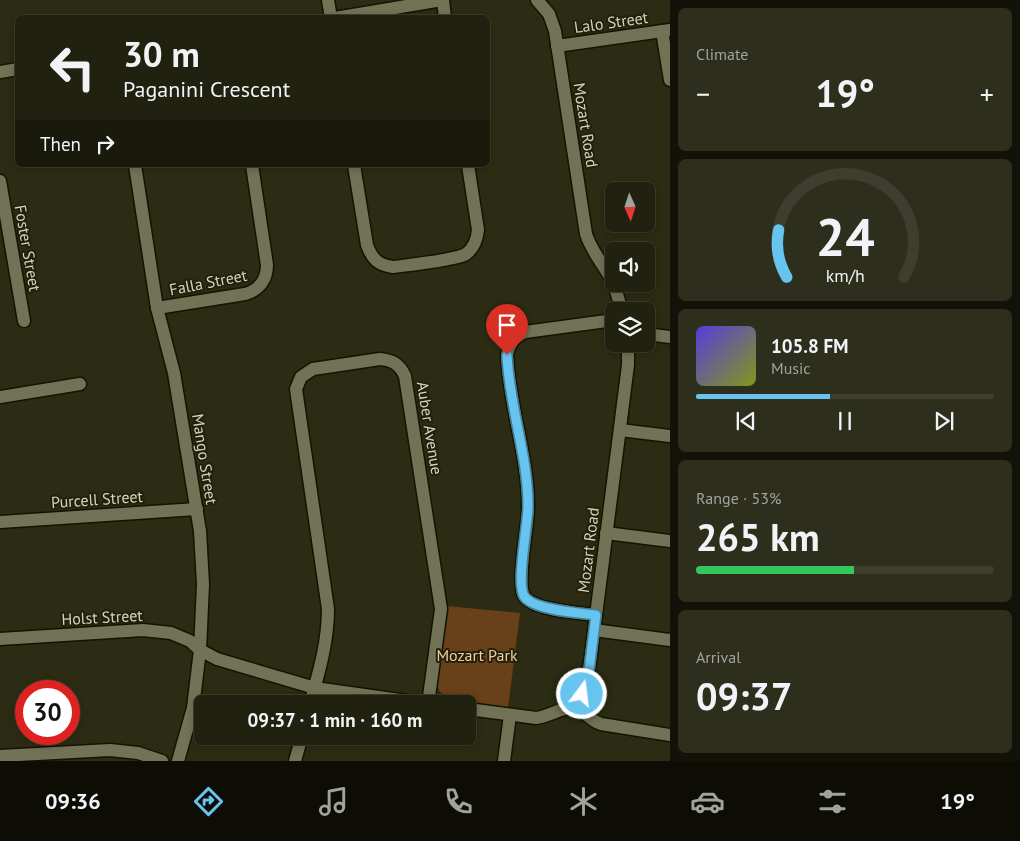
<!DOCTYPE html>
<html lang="en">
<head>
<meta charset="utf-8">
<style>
	body { margin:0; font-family:"PT Sans",sans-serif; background:#2d2e1c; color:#f1f3f6; height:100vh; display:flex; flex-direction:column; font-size:19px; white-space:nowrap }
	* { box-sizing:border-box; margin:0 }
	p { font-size:16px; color:#a2a39e }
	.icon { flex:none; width:28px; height:28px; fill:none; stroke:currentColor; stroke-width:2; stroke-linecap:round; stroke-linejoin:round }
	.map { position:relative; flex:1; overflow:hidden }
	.drawer { display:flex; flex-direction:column; gap:8px; padding:8px; background:#121208; width:350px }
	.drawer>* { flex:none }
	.banner { position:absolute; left:15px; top:15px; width:475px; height:152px; border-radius:8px; box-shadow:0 2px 8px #0003,0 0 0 1px #3d3e2e; background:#20210e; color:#f1f3f6; overflow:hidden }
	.needle { width:32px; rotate:177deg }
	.fabs { position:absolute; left:605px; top:182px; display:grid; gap:10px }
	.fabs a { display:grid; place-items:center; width:50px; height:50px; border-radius:8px; background:#20210e; box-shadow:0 2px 8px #0003,0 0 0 1px #3d3e2e; font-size:25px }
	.speed { position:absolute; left:15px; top:680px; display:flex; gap:10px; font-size:25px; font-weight:700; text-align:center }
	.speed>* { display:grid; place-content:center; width:65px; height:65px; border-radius:50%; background:#20210e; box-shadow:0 2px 8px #0003,0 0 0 1px #3d3e2e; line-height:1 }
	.speed .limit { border:8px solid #d22; background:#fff; color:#111 }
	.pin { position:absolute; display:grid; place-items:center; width:42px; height:42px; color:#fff; margin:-51px -21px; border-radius:50% 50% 50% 0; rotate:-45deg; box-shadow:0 0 5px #0007 }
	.pin .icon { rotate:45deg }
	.me { position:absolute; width:55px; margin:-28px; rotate:15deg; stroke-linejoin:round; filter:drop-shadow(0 0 4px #0008) }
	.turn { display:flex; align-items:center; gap:18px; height:105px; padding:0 25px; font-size:22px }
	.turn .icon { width:65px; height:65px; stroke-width:2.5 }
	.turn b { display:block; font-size:35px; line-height:42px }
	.then { display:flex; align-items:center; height:48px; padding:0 25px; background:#0003; gap:10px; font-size:19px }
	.big { font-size:38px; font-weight:800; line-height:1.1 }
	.drawer .card { flex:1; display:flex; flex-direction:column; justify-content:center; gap:8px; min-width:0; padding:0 18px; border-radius:8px; background:#2d2e1c }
	.drawer .dial { align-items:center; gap:0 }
	.dial svg { height:130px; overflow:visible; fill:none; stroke:#3d3e2e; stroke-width:7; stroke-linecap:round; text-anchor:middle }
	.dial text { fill:#f1f3f6; stroke:none }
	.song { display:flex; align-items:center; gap:15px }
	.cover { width:60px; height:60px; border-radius:8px; background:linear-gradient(135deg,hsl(250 70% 55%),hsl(70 70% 35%)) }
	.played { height:5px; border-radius:2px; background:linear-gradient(90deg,#66c4ef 45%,#3d3e2e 45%) }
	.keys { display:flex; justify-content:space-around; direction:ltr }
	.heat { display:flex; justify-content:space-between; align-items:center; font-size:28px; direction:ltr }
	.charge { height:8px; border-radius:4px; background:linear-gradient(90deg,#34c759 53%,#3d3e2e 0) }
	.trip { position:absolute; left:194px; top:695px; width:282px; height:50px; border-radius:8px; background:#20210e; box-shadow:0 2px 8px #0003,0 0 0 1px #3d3e2e; font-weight:800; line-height:50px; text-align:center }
	.tab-bar { display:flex; height:80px; justify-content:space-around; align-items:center; background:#0d0d06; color:#a2a39e }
	.tab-bar .icon { width:35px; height:35px }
	.tab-bar .current { color:#66c4ef }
	.tab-bar b { font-size:22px; color:#f1f3f6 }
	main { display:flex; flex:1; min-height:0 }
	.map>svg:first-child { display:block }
	.green { fill:#684019 }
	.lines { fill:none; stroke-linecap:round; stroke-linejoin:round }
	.street-casing { stroke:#141400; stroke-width:15 }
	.street { stroke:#717256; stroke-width:12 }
	.route-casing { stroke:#427f9b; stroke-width:12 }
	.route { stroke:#66c4ef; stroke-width:9 }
	.labels { text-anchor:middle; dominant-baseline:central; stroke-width:4; stroke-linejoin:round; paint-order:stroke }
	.street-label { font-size:16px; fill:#d2d3c3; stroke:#222209 }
	.park-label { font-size:16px; fill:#f2cba8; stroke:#222209 }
</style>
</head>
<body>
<main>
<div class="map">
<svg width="670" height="761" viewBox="0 0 670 761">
	<rect width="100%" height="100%" fill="#2b2c13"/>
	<!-- green -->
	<path class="green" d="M446 606 520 613 508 708 450 700 439 691 436 681Z"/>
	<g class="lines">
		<defs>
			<g id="street">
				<path d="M328 0 331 18"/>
				<path d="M443 0 445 18"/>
				<path d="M537 0 549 14 555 31 586 234C592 253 605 266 614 284"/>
				<path d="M335 18 442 0"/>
				<path d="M662 31 670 80"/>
				<path d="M557 46 670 30"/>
				<path d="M0 72 18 69"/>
				<path d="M135 165 157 308 174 373 200 531 203 584 200 650 193 708 178 761"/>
				<path d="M354 165 367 245C372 259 378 265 393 267 408 265 456 260 466 254 474 248 477 240 478 230L468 165"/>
				<path d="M0 181 24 321"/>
				<path d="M614 284 622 311"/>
				<path d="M157 308 245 294C259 290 267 280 267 265L252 165"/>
				<path d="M646 334 670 337"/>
				<path d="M0 397 80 384"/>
				<path d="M620 430 670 436"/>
				<path d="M0 522 197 509"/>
				<path d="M606 533 670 541"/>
				<path d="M596 615C580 613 532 610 524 596 516 583 528 527 528 509 529 459 509 406 507 355 509 344 514 337 525 332L614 320"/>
				<path d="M594 630 670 640"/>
				<path d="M0 639 143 630 171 633 190 641 200 650 217 659 315 688 428 704"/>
				<path d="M310 704C319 672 328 642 328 609L296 389 301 377 313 369 380 359C393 360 400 365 405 376L441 609 428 704"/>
				<path d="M575 708 588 678 628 365V344"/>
				<path d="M468 709 536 718C549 717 564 705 576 709 586 712 591 721 601 724L670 735"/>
				<path d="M0 756 110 750 138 753 162 761"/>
				<path d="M295 761 302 736"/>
				<path d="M504 761 510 715"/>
			</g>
		</defs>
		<!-- street casing -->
		<use href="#street" class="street-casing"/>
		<!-- street -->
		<use href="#street" class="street"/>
	</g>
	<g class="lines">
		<defs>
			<path id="route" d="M507 355C509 406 528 455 528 506 528 525 516 582 524 596 532 610 580 613 596 615L588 678 582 694"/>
		</defs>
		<!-- route casing -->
		<use href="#route" class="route-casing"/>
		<!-- route -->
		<use href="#route" class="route"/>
	</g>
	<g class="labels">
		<!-- street labels -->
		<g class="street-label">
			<text transform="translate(611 22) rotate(-8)">Lalo Street</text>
			<text transform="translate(586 125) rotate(81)">Mozart Road</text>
			<text transform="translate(28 248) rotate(80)">Foster Street</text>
			<text transform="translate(208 282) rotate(-11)">Falla Street</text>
			<text transform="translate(430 428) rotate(81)">Auber Avenue</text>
			<text transform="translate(205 459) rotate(81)">Mango Street</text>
			<text transform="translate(97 499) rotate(-4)">Purcell Street</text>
			<text transform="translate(588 550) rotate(-83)">Mozart Road</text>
			<text transform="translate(102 617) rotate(-3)">Holst Street</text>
		</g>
		<!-- park labels -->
		<g class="park-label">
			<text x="477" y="655">Mozart Park</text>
		</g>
	</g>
</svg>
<div class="fabs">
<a><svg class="needle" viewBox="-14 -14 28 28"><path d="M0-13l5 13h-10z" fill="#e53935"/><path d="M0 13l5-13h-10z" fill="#a2a39e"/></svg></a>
<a><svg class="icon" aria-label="sound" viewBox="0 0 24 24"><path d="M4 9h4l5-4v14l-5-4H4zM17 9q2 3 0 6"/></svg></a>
<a><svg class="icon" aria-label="layers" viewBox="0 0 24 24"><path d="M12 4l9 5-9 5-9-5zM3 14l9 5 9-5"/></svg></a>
</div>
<div class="speed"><div class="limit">30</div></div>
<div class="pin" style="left:507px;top:355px;background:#d93025"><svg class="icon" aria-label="arrive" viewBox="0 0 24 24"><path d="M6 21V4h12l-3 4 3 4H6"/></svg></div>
<svg class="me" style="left:582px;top:694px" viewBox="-20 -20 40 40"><circle r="17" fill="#66c4ef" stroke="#fff" stroke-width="3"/><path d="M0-11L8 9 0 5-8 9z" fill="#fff"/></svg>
<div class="trip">09:37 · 1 min · 160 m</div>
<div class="banner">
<div class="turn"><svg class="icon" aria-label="left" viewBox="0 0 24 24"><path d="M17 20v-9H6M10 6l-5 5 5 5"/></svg><div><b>30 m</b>Paganini Crescent</div></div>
<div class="then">Then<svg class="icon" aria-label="right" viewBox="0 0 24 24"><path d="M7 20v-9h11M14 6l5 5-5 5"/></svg></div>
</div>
</div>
<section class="drawer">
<div class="card"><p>Climate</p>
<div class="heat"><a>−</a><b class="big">19°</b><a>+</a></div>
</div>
<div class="card dial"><svg viewBox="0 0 100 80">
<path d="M14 69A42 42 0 1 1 86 69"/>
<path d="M14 69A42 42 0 0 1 9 40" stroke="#66c4ef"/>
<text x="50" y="56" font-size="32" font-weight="700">24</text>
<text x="50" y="72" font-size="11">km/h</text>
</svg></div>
<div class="card">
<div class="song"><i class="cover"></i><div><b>105.8 FM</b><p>Music</p></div></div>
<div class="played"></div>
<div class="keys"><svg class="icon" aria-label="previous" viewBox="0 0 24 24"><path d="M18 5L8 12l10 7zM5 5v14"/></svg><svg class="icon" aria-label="pause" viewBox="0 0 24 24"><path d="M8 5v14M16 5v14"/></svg><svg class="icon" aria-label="next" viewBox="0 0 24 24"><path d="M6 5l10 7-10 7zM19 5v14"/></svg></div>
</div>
<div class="card"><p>Range · 53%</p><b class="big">265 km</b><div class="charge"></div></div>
<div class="card"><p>Arrival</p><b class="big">09:37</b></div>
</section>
</main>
<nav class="tab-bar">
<b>09:36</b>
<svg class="icon current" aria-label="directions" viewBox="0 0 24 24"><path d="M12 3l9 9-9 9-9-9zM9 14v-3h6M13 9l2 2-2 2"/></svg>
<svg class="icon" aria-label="music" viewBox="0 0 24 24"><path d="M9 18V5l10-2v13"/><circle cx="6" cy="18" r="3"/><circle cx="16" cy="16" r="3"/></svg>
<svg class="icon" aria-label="phone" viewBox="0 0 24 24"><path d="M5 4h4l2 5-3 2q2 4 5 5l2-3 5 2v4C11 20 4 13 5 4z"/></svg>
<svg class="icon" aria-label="climate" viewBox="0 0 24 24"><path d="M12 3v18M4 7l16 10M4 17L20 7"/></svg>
<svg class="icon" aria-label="car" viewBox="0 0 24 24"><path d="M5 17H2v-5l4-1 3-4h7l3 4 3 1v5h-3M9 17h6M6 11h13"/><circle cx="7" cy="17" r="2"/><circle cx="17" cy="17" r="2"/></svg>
<svg class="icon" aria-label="filters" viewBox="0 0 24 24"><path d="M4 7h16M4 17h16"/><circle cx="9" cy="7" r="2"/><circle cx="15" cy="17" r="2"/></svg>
<b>19°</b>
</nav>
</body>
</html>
